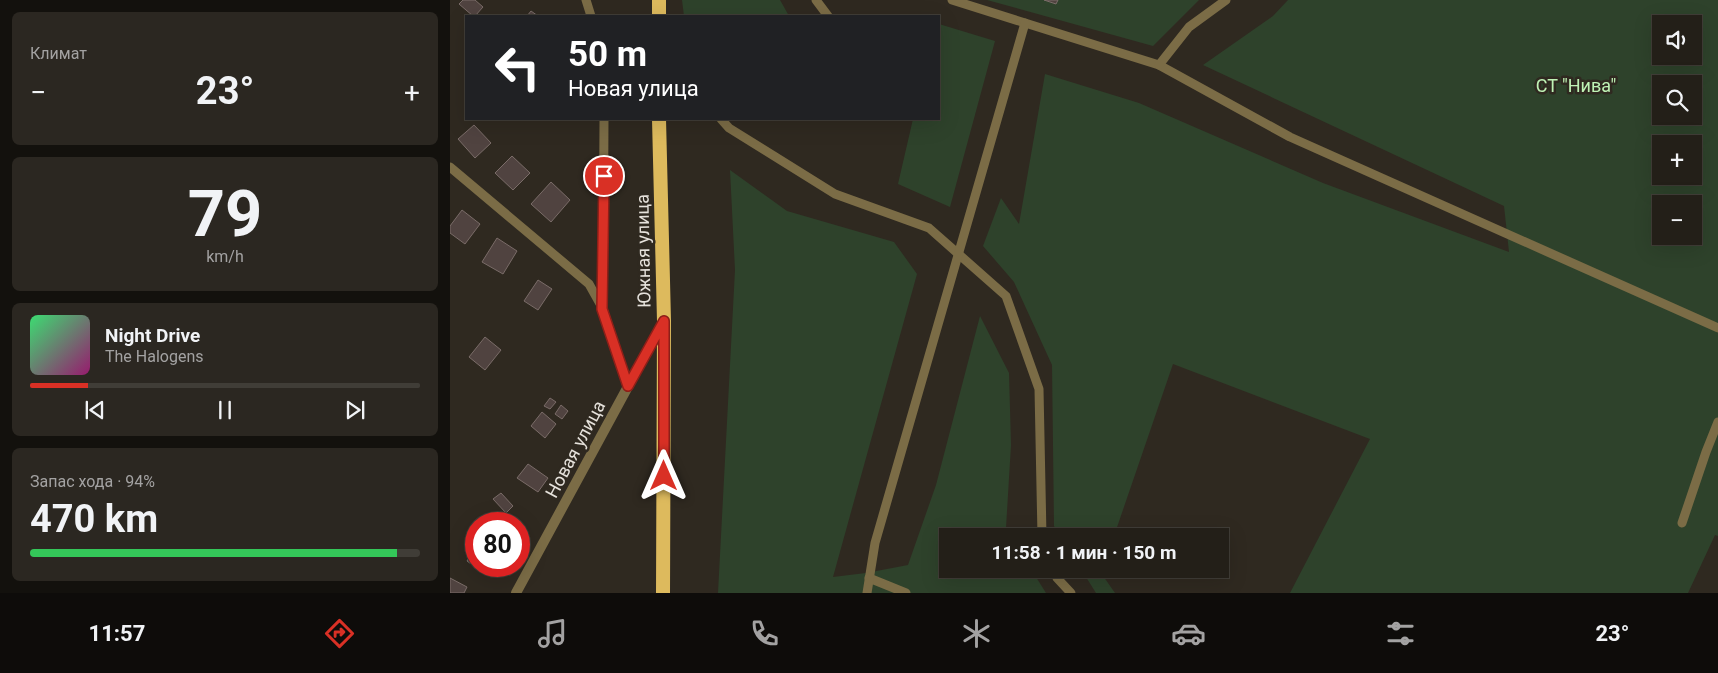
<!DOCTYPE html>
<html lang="ru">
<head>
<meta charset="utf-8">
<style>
	body { margin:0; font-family:Roboto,sans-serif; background:#2b2721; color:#f1f3f6; height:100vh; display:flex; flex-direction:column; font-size:19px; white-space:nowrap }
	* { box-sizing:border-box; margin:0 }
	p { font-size:16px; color:#a3a2a2 }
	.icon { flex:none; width:28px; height:28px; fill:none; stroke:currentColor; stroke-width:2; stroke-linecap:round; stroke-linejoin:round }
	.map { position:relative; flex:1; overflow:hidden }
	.side { display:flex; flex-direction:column; gap:12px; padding:12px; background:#13110d; width:450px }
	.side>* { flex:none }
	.hud { position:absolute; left:15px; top:15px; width:475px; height:105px; border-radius:0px; box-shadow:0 5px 20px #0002,0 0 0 1px #403d37; background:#202124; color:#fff; overflow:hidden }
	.fabs { position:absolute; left:1202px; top:15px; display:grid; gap:10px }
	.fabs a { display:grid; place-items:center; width:50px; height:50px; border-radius:0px; background:#231f18; box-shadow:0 5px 20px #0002,0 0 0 1px #403d37; font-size:25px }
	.speed { position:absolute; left:15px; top:512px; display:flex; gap:10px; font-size:25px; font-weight:700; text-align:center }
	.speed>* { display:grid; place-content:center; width:65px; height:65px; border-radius:50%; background:#231f18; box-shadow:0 5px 20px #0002,0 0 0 1px #403d37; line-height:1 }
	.speed .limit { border:8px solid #d22; background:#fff; color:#111 }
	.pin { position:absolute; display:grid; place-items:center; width:42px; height:42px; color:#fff; margin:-21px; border:2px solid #fff; border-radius:50%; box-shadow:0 1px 5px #0007 }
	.me { position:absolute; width:55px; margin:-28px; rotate:0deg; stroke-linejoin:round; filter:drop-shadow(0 0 4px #0008) }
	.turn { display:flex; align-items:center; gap:18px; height:105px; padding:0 20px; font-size:22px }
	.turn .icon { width:65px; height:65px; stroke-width:2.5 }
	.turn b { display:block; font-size:35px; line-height:42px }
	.big { font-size:38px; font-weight:700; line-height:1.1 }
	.side .card { flex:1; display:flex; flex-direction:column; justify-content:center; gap:8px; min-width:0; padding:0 18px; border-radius:8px; background:#2b2721 }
	.side .dial { align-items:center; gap:0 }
	.dial b { font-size:65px; line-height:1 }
	.song { display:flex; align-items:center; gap:15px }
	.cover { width:60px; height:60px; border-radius:8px; background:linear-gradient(135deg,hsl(140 70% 55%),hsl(320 70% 35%)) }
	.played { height:5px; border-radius:2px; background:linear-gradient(90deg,#d93025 15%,#403d37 15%) }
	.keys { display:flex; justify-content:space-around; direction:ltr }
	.heat { display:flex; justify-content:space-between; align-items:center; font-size:28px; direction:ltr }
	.charge { height:8px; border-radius:4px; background:linear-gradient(90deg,#34c759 94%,#403d37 0) }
	.trip { position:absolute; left:489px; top:528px; width:290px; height:50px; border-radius:0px; background:#231f18; box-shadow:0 5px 20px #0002,0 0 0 1px #403d37; font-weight:700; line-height:50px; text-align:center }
	.tabs { display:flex; height:80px; justify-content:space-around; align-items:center; background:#0e0c0a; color:#a3a2a2 }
	.tabs .icon { width:35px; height:35px }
	.tabs .active { color:#d93025 }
	.tabs b { font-size:22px; color:#f1f3f6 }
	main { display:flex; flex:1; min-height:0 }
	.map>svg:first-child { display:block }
	.green { fill:#2e422b; fill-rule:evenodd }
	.building { fill:#504340; stroke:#7a6c68 }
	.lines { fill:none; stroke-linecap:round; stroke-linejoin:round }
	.service { stroke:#7b6c46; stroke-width:9 }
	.minor { stroke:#7b6c46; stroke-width:10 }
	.trunk { stroke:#ddba5d; stroke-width:14 }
	.route-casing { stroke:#8d1f18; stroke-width:12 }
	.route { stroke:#d93025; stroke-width:9 }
	.labels { text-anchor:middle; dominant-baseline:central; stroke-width:5; stroke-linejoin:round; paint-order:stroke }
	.park-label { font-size:18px; fill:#bff3b5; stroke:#2f2920 }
	.street-label { font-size:18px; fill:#e6e2dc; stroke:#2f2920 }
</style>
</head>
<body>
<main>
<section class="side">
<div class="card"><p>Климат</p>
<div class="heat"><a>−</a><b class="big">23°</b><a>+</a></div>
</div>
<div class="card dial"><b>79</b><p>km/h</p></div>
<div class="card">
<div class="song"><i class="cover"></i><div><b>Night Drive</b><p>The Halogens</p></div></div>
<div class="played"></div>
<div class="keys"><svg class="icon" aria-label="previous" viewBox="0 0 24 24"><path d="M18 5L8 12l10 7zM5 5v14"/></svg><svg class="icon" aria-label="pause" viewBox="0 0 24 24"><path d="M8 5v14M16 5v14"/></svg><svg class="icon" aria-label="next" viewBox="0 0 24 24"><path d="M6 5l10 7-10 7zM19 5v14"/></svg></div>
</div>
<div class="card"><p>Запас хода · 94%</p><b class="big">470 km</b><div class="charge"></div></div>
</section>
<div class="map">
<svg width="1268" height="593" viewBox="0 0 1268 593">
	<rect width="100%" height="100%" fill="#2f2920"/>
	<!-- green -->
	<g class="green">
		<path d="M232 0H330L339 16H234Z"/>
		<path d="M537 0H749L703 46Z"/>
		<path d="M838 0H1268V536L1265 535 1238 593H840L920 439 723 364 664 536H611L604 526 602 365 564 282 533 246 551 198 569 224 595 74 689 103 873 183 1059 252 1054 206 753 65 823 16ZM1211 24H1244V56H1211ZM1211 84H1244V116H1211ZM1211 144H1244V176H1211ZM1211 204H1244V236H1211Z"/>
		<path d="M489 24 545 41 500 207 448 184 463 119H489Z"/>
		<path d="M280 170 337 211 444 242 467 274 383 577 416 573 458 565 486 485 530 316 559 373 561 445 556 528 561 536H498V569H581L596 593H268L285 270Z"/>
		<path d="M631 569H652L651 573 665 593H646Z"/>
	</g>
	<!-- building -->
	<g class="building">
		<path d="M13 0H25L33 7 25 16H23L9 4Z"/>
		<path d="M594 0H608L606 4Z"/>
		<path d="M81 11 88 16H77Z"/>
		<path d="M24 125 41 143 25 158 8 139Z"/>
		<path d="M62 156 80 173 63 190 45 173Z"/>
		<path d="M101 182 120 200 101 222 81 204Z"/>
		<path d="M12 210 30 224 15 244 0 233V226Z"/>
		<path d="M47 238 67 251 53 274 32 262Z"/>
		<path d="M88 280 102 289 88 310 74 301Z"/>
		<path d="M35 337 51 350 35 370 19 357Z"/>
		<path d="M100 398 106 402 100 409 94 406Z"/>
		<path d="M111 405 118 411 112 419 105 414Z"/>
		<path d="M92 412 106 424 95 438 81 426Z"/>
		<path d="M78 464 98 478 88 492 67 478Z"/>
		<path d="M51 493 63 506 56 513 43 499Z"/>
		<path d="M26 547V566H41L35 574 17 561Z"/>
		<path d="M0 578 17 587 14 593H0Z"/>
	</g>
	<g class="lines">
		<!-- service -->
		<g class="service">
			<path d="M136 0 141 16"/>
			<path d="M366 0 378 16"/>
			<path d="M502 0 709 65 840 137 1268 328"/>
			<path d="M709 65 739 27 776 0"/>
			<path d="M271 119 279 128 385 194 479 228 556 296 589 389 592 536"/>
			<path d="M0 167 139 284 153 309 178 386"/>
			<path d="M153 309 154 119"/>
			<path d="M1232 523 1256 452 1268 422"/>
			<path d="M603 569 607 578 621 593"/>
			<path d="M419 578 456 593"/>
			<path d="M417 593 425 543 575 23"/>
		</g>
		<!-- minor -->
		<path class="minor" d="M66 593 213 322"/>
		<!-- trunk -->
		<g class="trunk">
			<path d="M209 16V0"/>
			<path d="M209 119 214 321 213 593"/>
		</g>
	</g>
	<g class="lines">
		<defs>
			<path id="route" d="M154 176 152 309 178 386 214 321V476"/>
		</defs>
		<!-- route casing -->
		<use href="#route" class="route-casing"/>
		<!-- route -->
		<use href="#route" class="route"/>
	</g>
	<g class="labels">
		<!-- park labels -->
		<g class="park-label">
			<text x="1126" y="85">СТ "Нива"</text>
		</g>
		<!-- street labels -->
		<g class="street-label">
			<text transform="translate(193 251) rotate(-91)">Южная улица</text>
			<text transform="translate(125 449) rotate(-62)">Новая улица</text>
		</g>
	</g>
</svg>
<div class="fabs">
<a><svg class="icon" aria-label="sound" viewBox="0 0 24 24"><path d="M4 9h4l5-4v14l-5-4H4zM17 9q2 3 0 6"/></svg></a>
<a><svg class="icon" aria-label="search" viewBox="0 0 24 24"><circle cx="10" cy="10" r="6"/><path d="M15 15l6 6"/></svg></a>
<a>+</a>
<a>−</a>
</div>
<div class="speed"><div class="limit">80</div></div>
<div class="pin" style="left:154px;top:176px;background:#d93025"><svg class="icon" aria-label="arrive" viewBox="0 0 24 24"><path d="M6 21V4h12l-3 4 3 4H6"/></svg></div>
<svg class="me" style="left:214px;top:476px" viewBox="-20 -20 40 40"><path d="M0-17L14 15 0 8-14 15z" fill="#d93025" stroke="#fff" stroke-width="4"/></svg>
<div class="trip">11:58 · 1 мин · 150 m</div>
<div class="hud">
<div class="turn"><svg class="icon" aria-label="left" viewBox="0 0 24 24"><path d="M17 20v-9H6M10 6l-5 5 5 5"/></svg><div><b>50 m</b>Новая улица</div></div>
</div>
</div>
</main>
<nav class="tabs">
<b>11:57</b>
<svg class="icon active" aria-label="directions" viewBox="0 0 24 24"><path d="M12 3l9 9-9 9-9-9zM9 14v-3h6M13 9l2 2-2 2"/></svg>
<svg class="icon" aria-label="music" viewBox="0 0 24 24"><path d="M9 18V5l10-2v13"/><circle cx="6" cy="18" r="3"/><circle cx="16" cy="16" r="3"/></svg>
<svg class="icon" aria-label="phone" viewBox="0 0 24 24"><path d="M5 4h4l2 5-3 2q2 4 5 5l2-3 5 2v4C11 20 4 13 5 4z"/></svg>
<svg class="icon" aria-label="climate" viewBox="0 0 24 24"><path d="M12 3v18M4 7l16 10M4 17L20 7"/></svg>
<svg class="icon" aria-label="car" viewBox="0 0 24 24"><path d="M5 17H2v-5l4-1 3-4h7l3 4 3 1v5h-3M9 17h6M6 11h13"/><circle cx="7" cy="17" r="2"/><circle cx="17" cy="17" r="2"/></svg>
<svg class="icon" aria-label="filters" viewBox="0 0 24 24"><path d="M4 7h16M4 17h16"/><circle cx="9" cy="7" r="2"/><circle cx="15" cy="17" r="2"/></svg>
<b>23°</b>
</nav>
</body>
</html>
